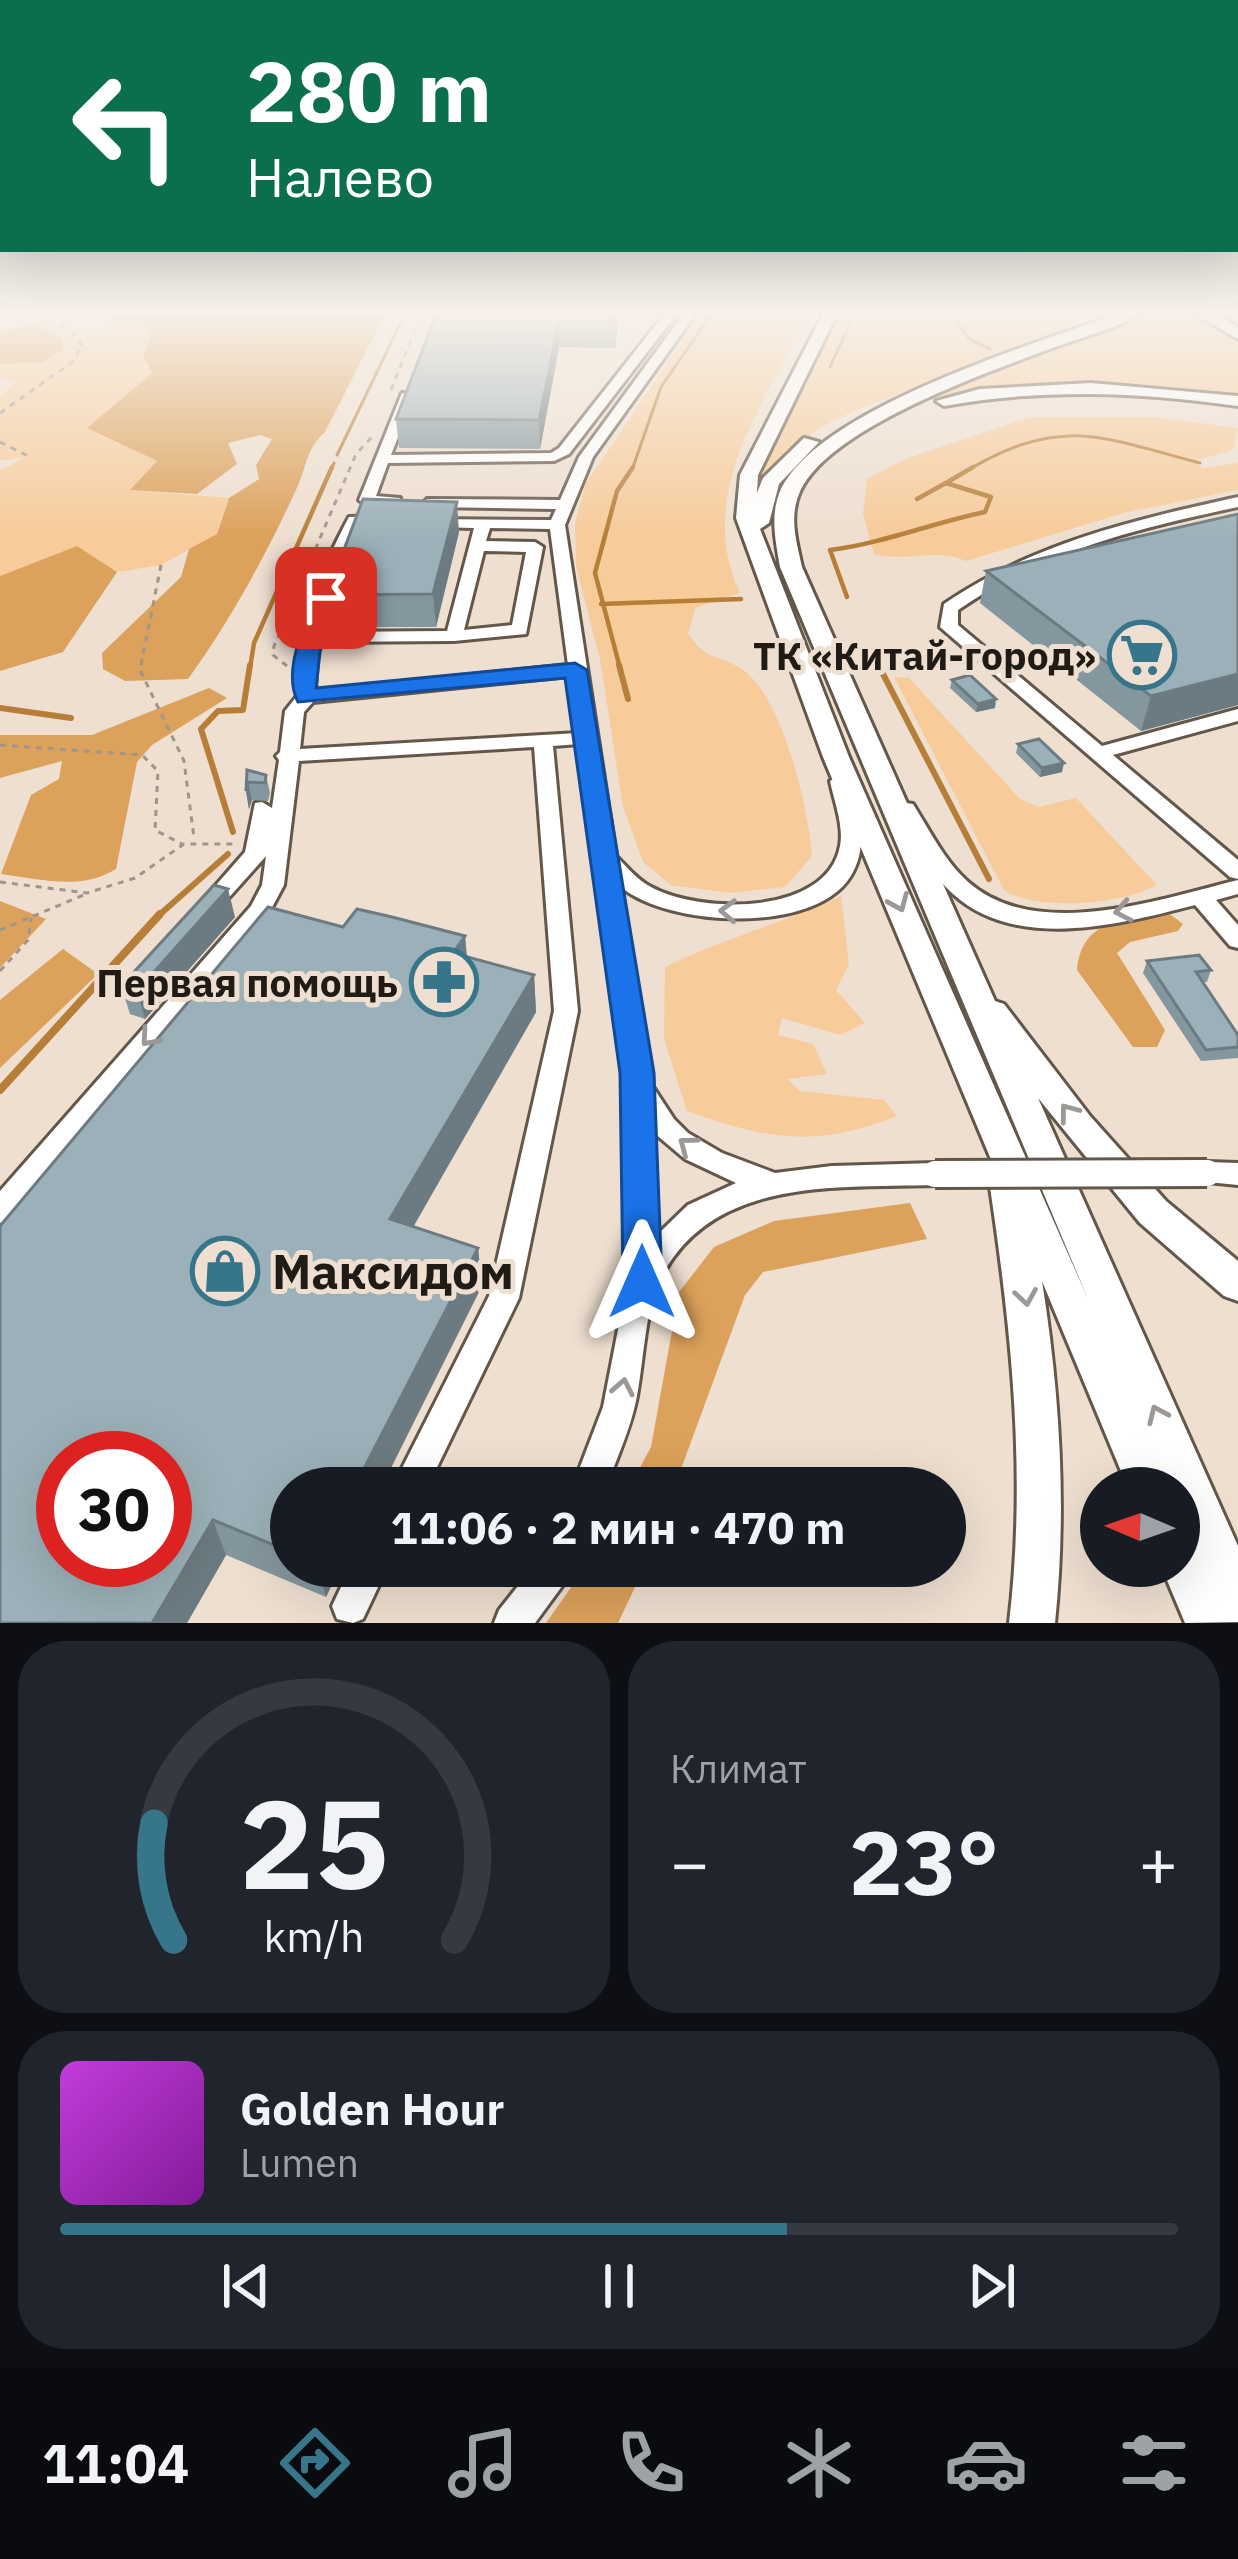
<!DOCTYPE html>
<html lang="ru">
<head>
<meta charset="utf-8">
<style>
	body { margin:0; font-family:"IBM Plex Sans",sans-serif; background:#20242c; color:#f1f3f6; height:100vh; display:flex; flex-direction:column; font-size:45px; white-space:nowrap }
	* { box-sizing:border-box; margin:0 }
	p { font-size:39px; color:#9ea1a6 }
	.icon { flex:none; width:66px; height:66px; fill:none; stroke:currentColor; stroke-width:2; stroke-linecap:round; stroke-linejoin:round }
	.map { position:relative; height:1623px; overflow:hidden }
	.sheet { display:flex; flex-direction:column; gap:18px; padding:18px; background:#0d0f14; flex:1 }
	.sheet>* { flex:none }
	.banner { position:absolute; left:0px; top:0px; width:1239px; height:252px; box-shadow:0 12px 48px #0002; background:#0b6e4f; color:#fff; overflow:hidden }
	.needle { width:78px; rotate:272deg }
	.controls { position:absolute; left:1080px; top:1467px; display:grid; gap:24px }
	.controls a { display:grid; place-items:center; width:120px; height:120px; border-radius:50%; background:#171b24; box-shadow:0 12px 48px #0002; font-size:60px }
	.speed { position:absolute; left:36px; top:1431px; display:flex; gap:24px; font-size:60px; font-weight:700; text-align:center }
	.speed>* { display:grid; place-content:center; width:156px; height:156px; border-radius:50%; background:#171b24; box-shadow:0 12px 48px #0002; line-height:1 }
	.speed .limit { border:18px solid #d22; background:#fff; color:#111 }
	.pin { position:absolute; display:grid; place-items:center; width:102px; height:102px; color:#fff; margin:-51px; border-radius:24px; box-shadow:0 6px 18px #0006 }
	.me { position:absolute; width:132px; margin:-66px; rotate:0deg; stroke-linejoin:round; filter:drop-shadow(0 0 9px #0008) }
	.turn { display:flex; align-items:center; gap:42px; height:252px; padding:0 48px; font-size:54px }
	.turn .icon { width:156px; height:156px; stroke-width:2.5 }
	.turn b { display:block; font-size:84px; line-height:102px }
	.big { font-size:90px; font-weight:700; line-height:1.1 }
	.sheet .widget { flex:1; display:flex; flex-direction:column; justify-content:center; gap:18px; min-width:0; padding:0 42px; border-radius:48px; background:#20242c }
	.sheet .dial { align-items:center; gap:0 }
	.dial svg { height:312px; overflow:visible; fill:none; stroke:#363941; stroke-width:7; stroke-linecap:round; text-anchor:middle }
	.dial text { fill:#f1f3f6; stroke:none }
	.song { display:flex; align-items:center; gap:36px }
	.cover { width:144px; height:144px; border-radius:18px; background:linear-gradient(135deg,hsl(290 70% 55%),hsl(290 70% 35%)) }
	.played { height:12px; border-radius:6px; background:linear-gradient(90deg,#37758a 65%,#363941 65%) }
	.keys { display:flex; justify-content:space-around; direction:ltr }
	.heat { display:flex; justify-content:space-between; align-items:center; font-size:66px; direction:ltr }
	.sheet .tiles { flex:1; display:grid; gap:18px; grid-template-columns:1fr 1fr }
	.widget:last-child { grid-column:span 2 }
	.trip { position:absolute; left:270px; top:1467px; width:696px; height:120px; border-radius:60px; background:#171b24; box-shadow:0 12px 48px #0002; font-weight:700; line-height:120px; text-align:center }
	.tabs { display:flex; height:192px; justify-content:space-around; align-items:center; background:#090b0e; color:#9ea1a6 }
	.tabs .icon { width:84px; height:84px }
	.tabs .on { color:#37758a }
	.tabs b { font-size:54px; color:#f1f3f6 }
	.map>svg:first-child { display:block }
	.green { fill:#f7cb9a }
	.forest { fill:#dca15b }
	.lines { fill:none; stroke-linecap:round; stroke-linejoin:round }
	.stream-far3 { stroke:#b77e37; stroke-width:3 }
	.stream-far2 { stroke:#b77e37; stroke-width:4.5 }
	.stream-far1 { stroke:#b77e37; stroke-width:6 }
	.stream { stroke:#b77e37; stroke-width:8 }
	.minor-casing { stroke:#63574a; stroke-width:6 }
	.major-casing { stroke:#63574a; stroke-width:6 }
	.highway-casing { stroke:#63574a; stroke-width:6 }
	.path { stroke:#a0958a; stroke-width:3; stroke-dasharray:6 6; stroke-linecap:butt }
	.minor { fill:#fff; fill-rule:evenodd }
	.major { fill:#fff; fill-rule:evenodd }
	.highway { fill:#fff; fill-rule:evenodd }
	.minor-bridge-casing { stroke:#63574a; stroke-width:32; stroke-linecap:butt }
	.minor-bridge { stroke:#fff; stroke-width:26 }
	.wall { fill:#85979e }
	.shaded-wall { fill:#6c7b81 }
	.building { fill:#9bb0b8; stroke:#6c7b81; stroke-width:3; fill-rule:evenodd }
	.oneway { stroke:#9b9896 }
	.route { fill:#1a73e8; stroke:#114b97; stroke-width:3 }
	.labels { text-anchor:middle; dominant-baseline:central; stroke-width:10; stroke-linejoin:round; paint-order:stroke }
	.poi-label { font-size:39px; font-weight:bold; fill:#201b15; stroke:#eedfd0; text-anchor:end }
	.near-poi-label { font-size:48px; font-weight:bold; fill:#201b15; stroke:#eedfd0; text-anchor:start }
</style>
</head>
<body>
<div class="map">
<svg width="1238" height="1623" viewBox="0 0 1238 1623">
	<rect width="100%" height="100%" fill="#eedfd0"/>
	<!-- green -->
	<g class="green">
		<path d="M702 312H811C766 399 693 494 740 593L695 608 688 634C709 663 714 652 740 668 782 693 809 810 812 856L785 887 729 893 671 885 643 862 623 807 600 659 576 566 575 523 586 483Z"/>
		<path d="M840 312H1103L837 418 784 452 753 489 764 457Z"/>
		<path d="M1170 312H1189L1238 340V397L1102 385 931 398 1144 314 1169 322 1175 317Z"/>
		<path d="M123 324 146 326 153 335 152 373 88 428 158 462 132 490 229 498 217 534 161 565 117 572 77 546 0 576V471L23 458 0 460V397L15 382 0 378V364L44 362 63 349 60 336Z"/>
		<path d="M1031 417H1154L1238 428 1233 450 1195 461 1202 468 1238 463V490L1127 512 966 561C934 547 908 563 874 554L863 514 867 479 905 459Z"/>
		<path d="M894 677 909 678 1020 799 1039 807 1076 798 1157 885C1125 904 1035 912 1004 890Z"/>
		<path d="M841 896 849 964 836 990 865 1023 841 1035 782 1018 778 1035 813 1044 827 1074 787 1079 800 1091 884 1100 897 1116C816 1148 768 1140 687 1111L664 1039 665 967C723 939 783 923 841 896Z"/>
	</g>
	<!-- forest -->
	<g class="forest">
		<path d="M105 312H386L325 432C305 450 307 467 296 490 266 555 230 621 188 679L125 681 103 669 102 653 181 577 189 549 217 534 229 498 259 479 256 465 272 439 260 435 228 443 237 464 197 494 130 490 157 461 87 428 152 373 143 356 152 335 146 326 116 324Z"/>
		<path d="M38 325 60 336 64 349 44 362 0 364V331Z"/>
		<path d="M77 546 117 572 63 652 0 671V576Z"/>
		<path d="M209 688 227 698 152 745 137 762 116 869C81 891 41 879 1 874L31 795 59 779 62 761 0 778V735H92Z"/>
		<path d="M0 901 46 919 0 968Z"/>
		<path d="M1167 912 1183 924 1178 931 1130 942 1117 953 1165 1030 1157 1047H1133L1077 970C1082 918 1124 920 1167 912Z"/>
		<path d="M63 949 98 974 0 1068V1000Z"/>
		<path d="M910 1203 927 1239 763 1272 745 1295 674 1488H629L651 1447 679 1292 714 1247 774 1221Z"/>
		<path d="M586 1566H645L618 1623H546Z"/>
	</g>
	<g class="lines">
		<!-- stream-far3 -->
		<g class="stream-far3">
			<path d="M950 312 969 339 990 349"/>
			<path d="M830 367 855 312"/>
			<path d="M337 455 406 312"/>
			<path d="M331 470 334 463"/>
			<path d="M632 470 661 387 713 312"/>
			<path d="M968 470C1062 415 1101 437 1200 463"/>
		</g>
		<!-- stream-far2 -->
		<g class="stream-far2">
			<path d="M917 499 946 483"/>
			<path d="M847 597 830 550C884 543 932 523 985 512L991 497 946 483 973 467"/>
			<path d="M601 604 741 599"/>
			<path d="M250 668 254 643 332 467"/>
			<path d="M620 668 595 573 617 491 633 467"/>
		</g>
		<!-- stream-far1 -->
		<g class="stream-far1">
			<path d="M619 665 628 699"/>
			<path d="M883 674 989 879"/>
			<path d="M0 708 71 718"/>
			<path d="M233 832 201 729 218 711 243 710 250 665"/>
			<path d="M157 917 228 854"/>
		</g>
		<!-- stream -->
		<path class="stream" d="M0 1090 160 914"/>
		<defs>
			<g id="minor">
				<path d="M666 312H678L569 454 554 461 388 463 376 496 400 498V504L367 505 359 500 402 393 414 396 391 455 551 453 559 448Z"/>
				<path d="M685 312H697L593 457 565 525 616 856C627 867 637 880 651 887 700 914 827 916 840 846 844 826 834 801 830 781L840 775 850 781C857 812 869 842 853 872 821 936 668 927 621 887L651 1084 674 1119 688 1133 722 1153 775 1173 832 1166 935 1163 945 1166 949 1174 945 1182 935 1185C836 1188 707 1176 658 1284 645 1312 643 1368 636 1401 630 1430 616 1460 606 1488H572L603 1407 627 1283 624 1073 579 744 553 746 578 1011 519 1298 427 1488H392L489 1296 554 1011 534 747 299 761 284 885 268 915 10 1219 0 1223V1191L251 906 262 885 266 856 215 913H199L196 908 245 852 255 803 262 802 272 808 279 760 276 756 280 752 285 711 297 696C290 637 322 568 349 517L384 516 392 521 384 526 360 525 321 632 447 631 474 528 433 527 428 525V519L551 520 556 509 432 507 424 502 427 499 560 500 579 457ZM490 528 550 529 568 665 315 691 318 642 454 641 526 634 543 547 535 542 486 541ZM484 551 526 552 512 625 464 630ZM570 676 578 733 300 749 304 712 313 702ZM653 1132 685 1159 736 1183 688 1205 657 1235Z"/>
				<path d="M1238 497V507C1139 528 1043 551 958 610V625L1102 746 1238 709V721L1113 755 1238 860V879L1230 877 940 627 944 604C1033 543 1134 520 1238 497Z"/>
				<path d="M906 803 913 804C930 831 944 860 967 881 1035 943 1161 899 1238 880V894L1216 900 1238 925V948L1230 946 1195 905C1121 924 1017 952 953 894 928 871 912 838 896 809Z"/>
				<path d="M1207 1162 1238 1163V1185L1197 1181 1193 1173 1197 1165Z"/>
				<path d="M351 1566H388L363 1619 353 1623 337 1619 332 1606Z"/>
				<path d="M534 1566H574L568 1578 535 1623H494L499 1610Z"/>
			</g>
			<g id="major">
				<path d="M824 312H838L758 475 757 493 763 478 804 438 819 442 779 484 769 523 760 529 849 757 1088 1299 780 567C776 543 770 518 779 494 813 409 1039 343 1122 312H1142C1119 328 1085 336 1058 346 993 370 825 428 799 494 789 518 797 544 802 567L995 1001 1004 1004 1090 1116 1166 1201 1238 1261V1301L1224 1296 1140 1223 1038 1098 1238 1546V1622L1185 1623 1161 1566H1179V1531L1188 1535 1179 1514V1488H1128L1042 1281C1060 1395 1067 1508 1055 1623H1009C1027 1473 1011 1328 989 1180L995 1169 823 757 736 518 740 475Z"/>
				<path d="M1091 383 1238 396V406C1139 392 1043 388 944 406L936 401 980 389Z"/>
			</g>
			<path id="highway" d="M1192 312H1211L1238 327V339Z"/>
		</defs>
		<!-- minor casing -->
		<use href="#minor" class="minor-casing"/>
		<!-- major casing -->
		<use href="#major" class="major-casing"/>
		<!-- highway casing -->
		<use href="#highway" class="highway-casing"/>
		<!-- path -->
		<g class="path">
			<path d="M391 390 422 312"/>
			<path d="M0 413 74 361 82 345 70 330 38 312"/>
			<path d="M0 442 28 456"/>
			<path d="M161 565 140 670 184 761 194 838"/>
			<path d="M287 666 273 655 274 646 356 454 372 437"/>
			<path d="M0 745 142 755 158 771 155 830 182 844"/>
			<path d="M0 882 87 893 135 878 184 844H236"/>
			<path d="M0 930 86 894"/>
			<path d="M0 971 28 940 31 918"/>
		</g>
		<!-- minor -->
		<use href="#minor" class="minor"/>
		<!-- major -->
		<use href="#major" class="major"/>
		<!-- highway -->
		<use href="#highway" class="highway"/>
		<defs>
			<path id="minor-bridge" d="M935 1174 1207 1173"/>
		</defs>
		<!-- minor-bridge casing -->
		<use href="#minor-bridge" class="minor-bridge-casing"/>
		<!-- minor-bridge -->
		<use href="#minor-bridge" class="minor-bridge"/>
	</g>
	<!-- wall -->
	<g class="wall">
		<path d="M437 312H619L615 348 559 347 540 449 399 448 396 419Z"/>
		<path d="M1238 514V705L1141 731 980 603 986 571Z"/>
		<path d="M459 532 436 627H332L327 595Z"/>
		<path d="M952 680 995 708 976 712 950 688Z"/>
		<path d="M1018 744 1062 772 1040 777 1016 753Z"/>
		<path d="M247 770 266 775 270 793 268 801 252 800 249 809 246 791Z"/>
		<path d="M235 917 145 1019 130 1014 121 986Z"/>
		<path d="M343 927 465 936 467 957 534 975 536 1012 413 1227 478 1248 482 1286 291 1488V1566H341L326 1597 226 1555 187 1623Z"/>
		<path d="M1147 961 1211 970 1207 982H1203L1238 1035V1058L1201 1061 1143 973Z"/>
	</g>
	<!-- shaded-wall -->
	<g class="shaded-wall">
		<path d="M616 312H619L615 348V322Z"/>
		<path d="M559 322V347L540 449 539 420Z"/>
		<path d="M457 502 459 532 436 627 433 594Z"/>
		<path d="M1238 674V705L1141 731 1151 696Z"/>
		<path d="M996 699 995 708 976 712 978 704Z"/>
		<path d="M1064 763 1062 772 1040 777 1042 768Z"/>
		<path d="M248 782 252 800 249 809 246 791Z"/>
		<path d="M228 889 235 917 145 1019 137 991Z"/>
		<path d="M465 936 468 973 453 953Z"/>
		<path d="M534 975 536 1012 396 1257 390 1219Z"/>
		<path d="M478 1248 482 1286 381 1488H354Z"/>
		<path d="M213 1520 226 1555 187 1623H152Z"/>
		<path d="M317 1566H341L326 1597Z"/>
	</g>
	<!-- building -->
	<g class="building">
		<path d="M437 312H616L615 322H559L539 420 396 419Z"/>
		<path d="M363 499 457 502 433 594 327 595Z"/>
		<path d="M1238 514V674L1151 696 986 571Z"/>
		<path d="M970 675 996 699 978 704 952 680Z"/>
		<path d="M1039 739 1064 763 1042 768 1018 744Z"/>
		<path d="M247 770 266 775 265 783 248 782 246 791Z"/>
		<path d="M214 885 228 889 137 991 121 986Z"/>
		<path d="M268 907 343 927 357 909 392 917 465 936 453 953 534 975 390 1219 478 1248 354 1488H291V1552L213 1520 152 1623H0V1226ZM63 1458H165V1560H63Z"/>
		<path d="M1199 955 1211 970 1196 972 1238 1035V1047L1206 1050 1147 961Z"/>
	</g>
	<!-- one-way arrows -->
	<defs><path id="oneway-chevron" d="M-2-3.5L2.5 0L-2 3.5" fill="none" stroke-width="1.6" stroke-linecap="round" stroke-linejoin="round" transform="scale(3)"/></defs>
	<g class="oneway">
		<use href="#oneway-chevron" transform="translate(899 903) rotate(67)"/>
		<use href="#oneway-chevron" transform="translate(728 911) rotate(-178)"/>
		<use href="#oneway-chevron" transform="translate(1123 911) rotate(169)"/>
		<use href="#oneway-chevron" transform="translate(149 1038) rotate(131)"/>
		<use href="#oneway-chevron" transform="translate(1068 1112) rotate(-127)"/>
		<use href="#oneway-chevron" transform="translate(687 1145) rotate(-143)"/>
		<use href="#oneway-chevron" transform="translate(1026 1297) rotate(81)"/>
		<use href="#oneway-chevron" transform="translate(623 1387) rotate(-79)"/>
		<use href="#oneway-chevron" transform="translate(1157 1414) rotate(-114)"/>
	</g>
	<!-- sky -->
	<linearGradient id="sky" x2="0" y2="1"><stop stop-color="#949ea1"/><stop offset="0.58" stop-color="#f7f1ea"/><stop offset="1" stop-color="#f7f1ea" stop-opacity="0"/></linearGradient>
	<rect width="1238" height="539" fill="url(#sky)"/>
	<!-- route -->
	<path class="route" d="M326 592 337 598 320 652 316 688 575 663 587 670 654 1073 662 1282 656 1295 642 1300 629 1295 623 1282 620 1073 565 678 298 702C282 671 304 629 314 598Z"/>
	<!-- icons -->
	<defs>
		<symbol id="supermarket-ring" viewBox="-11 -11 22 22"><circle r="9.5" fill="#eedfd0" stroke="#37758a" stroke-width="1.5"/><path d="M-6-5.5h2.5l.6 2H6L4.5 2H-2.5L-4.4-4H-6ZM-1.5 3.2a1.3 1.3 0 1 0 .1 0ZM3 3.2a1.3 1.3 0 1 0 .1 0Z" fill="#37758a"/></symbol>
		<symbol id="pharmacy-ring" viewBox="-11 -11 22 22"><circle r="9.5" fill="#eedfd0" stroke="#37758a" stroke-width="1.5"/><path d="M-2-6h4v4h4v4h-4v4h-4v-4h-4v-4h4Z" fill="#37758a"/></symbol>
		<symbol id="shop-ring" viewBox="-11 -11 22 22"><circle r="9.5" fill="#eedfd0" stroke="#37758a" stroke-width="1.5"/><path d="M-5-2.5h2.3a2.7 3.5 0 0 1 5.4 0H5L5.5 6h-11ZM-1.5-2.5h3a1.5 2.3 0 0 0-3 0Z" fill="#37758a"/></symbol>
	</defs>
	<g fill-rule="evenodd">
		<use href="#supermarket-ring" x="1104" y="617" width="76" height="76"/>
		<use href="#pharmacy-ring" x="406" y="944" width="76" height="76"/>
		<use href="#shop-ring" x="187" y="1233" width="76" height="76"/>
	</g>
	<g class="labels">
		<!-- poi labels -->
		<g class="poi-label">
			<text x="1096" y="655">ТК «Китай-город»</text>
			<text x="398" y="982">Первая помощь</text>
		</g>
		<!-- near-poi labels -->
		<g class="near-poi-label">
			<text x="272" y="1271">Максидом</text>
		</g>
	</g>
</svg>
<div class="controls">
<a><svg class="needle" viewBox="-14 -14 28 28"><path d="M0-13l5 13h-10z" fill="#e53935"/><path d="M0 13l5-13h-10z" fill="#9ea1a6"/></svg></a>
</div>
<div class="speed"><div class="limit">30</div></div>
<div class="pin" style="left:326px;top:598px;background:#d93025"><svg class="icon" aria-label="arrive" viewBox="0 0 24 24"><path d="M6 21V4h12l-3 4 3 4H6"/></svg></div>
<svg class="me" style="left:642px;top:1282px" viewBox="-20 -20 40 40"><path d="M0-17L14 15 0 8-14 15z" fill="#1a73e8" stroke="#fff" stroke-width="4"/></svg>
<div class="trip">11:06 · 2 мин · 470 m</div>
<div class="banner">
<div class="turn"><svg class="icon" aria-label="left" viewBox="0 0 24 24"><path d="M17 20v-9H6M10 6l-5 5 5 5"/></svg><div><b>280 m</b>Налево</div></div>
</div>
</div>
<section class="sheet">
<div class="tiles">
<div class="widget dial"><svg viewBox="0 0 100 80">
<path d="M14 69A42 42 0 1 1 86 69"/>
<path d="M14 69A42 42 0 0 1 9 39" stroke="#37758a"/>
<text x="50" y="56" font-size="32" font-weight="700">25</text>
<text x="50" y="72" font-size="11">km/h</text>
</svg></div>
<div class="widget"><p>Климат</p>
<div class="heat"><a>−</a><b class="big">23°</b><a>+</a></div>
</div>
<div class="widget">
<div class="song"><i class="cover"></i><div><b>Golden Hour</b><p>Lumen</p></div></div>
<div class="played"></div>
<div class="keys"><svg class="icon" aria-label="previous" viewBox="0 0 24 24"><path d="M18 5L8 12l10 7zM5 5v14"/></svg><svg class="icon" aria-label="pause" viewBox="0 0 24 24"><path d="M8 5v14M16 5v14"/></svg><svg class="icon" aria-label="next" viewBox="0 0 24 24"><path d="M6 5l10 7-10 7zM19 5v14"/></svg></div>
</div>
</div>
</section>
<nav class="tabs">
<b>11:04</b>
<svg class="icon on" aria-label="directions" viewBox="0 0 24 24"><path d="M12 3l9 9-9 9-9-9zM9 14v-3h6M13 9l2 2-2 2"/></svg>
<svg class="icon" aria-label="music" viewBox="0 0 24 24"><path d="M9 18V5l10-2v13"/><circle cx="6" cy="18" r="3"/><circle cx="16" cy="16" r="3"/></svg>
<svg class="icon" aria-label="phone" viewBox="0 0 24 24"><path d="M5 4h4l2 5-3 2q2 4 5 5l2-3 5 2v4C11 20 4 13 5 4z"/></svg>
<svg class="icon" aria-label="climate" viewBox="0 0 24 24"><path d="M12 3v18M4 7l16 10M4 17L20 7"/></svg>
<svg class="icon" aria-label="car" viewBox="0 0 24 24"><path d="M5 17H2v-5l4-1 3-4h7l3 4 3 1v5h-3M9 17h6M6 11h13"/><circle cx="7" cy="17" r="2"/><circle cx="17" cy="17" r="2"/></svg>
<svg class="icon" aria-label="filters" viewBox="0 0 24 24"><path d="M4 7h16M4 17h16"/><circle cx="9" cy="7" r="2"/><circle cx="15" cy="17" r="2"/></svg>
</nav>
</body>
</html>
